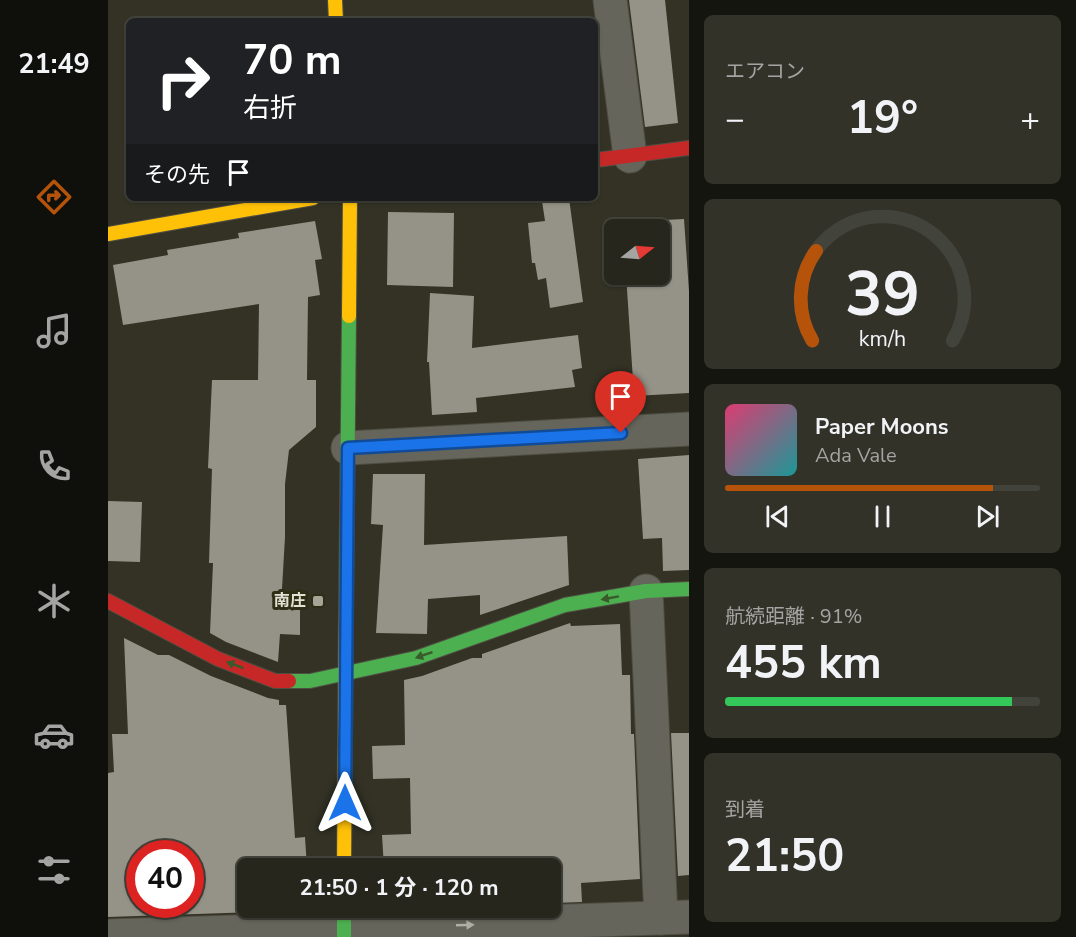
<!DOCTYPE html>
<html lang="ja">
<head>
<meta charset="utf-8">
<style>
	body { margin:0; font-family:"Nunito Sans","Noto Sans JP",sans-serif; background:#323229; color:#f1f3f6; height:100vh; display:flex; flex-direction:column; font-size:22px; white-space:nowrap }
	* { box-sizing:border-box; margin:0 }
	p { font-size:20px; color:#a4a5a3 }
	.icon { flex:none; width:33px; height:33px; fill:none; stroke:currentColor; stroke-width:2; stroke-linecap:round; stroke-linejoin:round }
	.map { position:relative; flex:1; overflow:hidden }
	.panel { display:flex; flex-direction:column; gap:15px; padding:15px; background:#15150f; width:387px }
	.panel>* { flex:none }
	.banner { position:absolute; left:18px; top:18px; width:472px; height:183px; border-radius:9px; box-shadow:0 2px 4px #0004,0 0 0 2px #42433b; background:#202124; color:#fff; overflow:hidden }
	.needle { width:39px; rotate:73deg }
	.controls { position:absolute; left:496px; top:219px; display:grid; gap:12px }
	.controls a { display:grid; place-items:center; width:66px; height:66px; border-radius:9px; background:#26261c; box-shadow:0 2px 4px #0004,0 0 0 2px #42433b; font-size:30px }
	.speed { position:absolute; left:18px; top:840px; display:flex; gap:12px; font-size:30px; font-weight:700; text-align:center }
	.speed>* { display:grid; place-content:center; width:78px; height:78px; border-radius:50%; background:#26261c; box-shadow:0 2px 4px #0004,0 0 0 2px #42433b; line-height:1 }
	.speed .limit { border:9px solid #d22; background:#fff; color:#111 }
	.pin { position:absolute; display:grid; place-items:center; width:51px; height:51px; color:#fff; margin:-62px -26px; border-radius:50% 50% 50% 0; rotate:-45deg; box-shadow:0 0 6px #0007 }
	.pin .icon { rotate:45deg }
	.me { position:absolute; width:66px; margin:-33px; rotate:0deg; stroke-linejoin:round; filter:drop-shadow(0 0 4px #0008) }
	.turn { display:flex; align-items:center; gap:21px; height:126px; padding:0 18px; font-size:27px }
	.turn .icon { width:78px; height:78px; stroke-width:2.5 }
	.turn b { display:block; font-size:42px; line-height:51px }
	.then { display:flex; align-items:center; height:57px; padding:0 18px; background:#0003; gap:12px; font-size:22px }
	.big { font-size:45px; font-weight:700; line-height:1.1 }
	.panel .tile { flex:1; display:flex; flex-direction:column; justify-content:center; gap:9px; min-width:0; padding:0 21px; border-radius:9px; background:#323229 }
	.panel .dial { align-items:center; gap:0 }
	.dial svg { height:156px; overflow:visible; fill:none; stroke:#42433b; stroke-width:7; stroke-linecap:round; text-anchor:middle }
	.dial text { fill:#f1f3f6; stroke:none }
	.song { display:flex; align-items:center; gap:18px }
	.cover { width:72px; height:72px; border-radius:9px; background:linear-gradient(135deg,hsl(340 70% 55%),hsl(180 70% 35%)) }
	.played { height:6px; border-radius:3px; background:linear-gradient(90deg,#b45309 85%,#42433b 85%) }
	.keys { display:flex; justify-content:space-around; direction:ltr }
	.heat { display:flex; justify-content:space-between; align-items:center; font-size:33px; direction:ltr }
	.charge { height:9px; border-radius:4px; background:linear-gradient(90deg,#34c759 91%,#42433b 0) }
	.trip { position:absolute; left:129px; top:858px; width:324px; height:60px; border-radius:9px; background:#26261c; box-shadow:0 2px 4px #0004,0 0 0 2px #42433b; font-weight:700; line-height:60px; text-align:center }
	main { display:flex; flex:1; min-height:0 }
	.tabs { display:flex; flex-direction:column; width:108px; justify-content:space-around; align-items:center; background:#0f0f0b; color:#a4a5a3 }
	.tabs .icon { width:42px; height:42px }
	.tabs .selected { color:#b45309 }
	.tabs b { font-size:27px; color:#f1f3f6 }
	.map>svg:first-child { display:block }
	.building { fill:#959287; fill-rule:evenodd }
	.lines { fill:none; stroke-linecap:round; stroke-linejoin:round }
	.street-casing { stroke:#4f4e42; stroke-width:35 }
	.fast-casing { stroke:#4f4e42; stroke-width:16 }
	.slow-casing { stroke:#4f4e42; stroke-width:16 }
	.jam-casing { stroke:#4f4e42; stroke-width:16 }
	.street { stroke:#66655b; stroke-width:33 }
	.fast { stroke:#4caf50; stroke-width:14 }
	.slow { stroke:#ffc107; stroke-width:14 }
	.jam { stroke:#c62828; stroke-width:14 }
	.oneway { fill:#395a2a }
	.oneway2 { fill:#b0afa3 }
	.route-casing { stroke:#114b97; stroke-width:15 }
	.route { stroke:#1a73e8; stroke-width:10 }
	.poi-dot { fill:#a5a496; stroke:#2f2d15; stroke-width:2 }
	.labels { text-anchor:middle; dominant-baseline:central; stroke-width:6; stroke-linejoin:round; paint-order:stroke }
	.poi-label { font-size:16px; font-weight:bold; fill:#e2e1d3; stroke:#2f2d15; text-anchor:end }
</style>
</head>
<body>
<main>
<nav class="tabs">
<b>21:49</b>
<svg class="icon selected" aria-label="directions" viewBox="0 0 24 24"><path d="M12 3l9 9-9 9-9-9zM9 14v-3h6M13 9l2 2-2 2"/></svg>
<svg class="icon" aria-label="music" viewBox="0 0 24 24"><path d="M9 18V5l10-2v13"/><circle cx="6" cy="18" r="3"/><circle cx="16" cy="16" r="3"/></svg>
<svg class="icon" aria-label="phone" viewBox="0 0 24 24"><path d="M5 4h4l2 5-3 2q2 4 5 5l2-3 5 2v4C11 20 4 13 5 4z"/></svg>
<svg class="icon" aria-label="climate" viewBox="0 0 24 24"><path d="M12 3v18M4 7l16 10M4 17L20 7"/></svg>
<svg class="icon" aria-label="car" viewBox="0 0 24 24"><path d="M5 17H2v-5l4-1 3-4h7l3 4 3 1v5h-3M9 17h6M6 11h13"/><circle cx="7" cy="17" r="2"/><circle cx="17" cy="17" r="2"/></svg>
<svg class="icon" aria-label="filters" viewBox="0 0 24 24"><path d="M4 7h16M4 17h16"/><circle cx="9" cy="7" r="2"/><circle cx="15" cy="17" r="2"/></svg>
</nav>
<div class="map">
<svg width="581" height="937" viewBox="0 0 581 937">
	<rect width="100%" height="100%" fill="#333225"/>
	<!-- building -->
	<g class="building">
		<path d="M521 0H557L570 123 537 127Z"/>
		<path d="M461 198 475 302 442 308 438 278 430 280 427 263H424L420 223 437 221 434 201Z"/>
		<path d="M280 212 346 213 345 287 279 285Z"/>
		<path d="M576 219 581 291V393L526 396 518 274H552V230H515V222Z"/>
		<path d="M207 221 214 259 207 260 212 295 200 297 199 380H208V427L181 450 177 484V537L173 606 192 607V635L172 634 170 662 118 642 102 633 105 563H101L104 469 100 468 104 380H150L151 304 15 325 5 265 60 255 59 250 131 238 130 233Z"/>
		<path d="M322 293 366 296 364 348 470 335 474 368 464 370 467 387 368 398 369 412 324 415 321 362H319Z"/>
		<path d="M581 455V570L555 571 554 538 535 539 530 459Z"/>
		<path d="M265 474H317L316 545 459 536 461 585 372 615V595L320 599 319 634 268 633 275 525 263 524Z"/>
		<path d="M0 501 34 502 32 562 0 561Z"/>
		<path d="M462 623 463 626 512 624 514 675H522L523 734H526L532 879 473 883 474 902 446 903 445 868H276L274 835 303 834 302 778 265 779 264 746 297 745 296 680 314 676 364 658H374V654Z"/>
		<path d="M16 638 50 655H61L103 676 160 698 171 700V705H178L187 838 197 837 199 868H140V908H192L149 912 0 917V773L6 772 4 734H20ZM32 854H82V904H32Z"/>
		<path d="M563 733H581V875L570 876Z"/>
	</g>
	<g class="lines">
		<defs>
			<g id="street">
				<path d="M502 0 522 156"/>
				<path d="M240 448 581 429"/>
				<path d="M538 591 553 918"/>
				<path d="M0 936 581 917"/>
			</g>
			<g id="fast">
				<path d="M238 613 241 316"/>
				<path d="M181 681H202L308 658 457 605 538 591 581 589"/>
				<path d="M236 908V937"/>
			</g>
			<g id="slow">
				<path d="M227 0 228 21"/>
				<path d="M0 234 205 198"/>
				<path d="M241 316 242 198"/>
				<path d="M236 868 238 613"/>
			</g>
			<g id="jam">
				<path d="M488 160 581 148"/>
				<path d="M0 601 110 659 167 681H181"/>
			</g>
		</defs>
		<!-- street casing -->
		<use href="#street" class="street-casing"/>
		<!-- fast casing -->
		<use href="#fast" class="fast-casing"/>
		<!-- slow casing -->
		<use href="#slow" class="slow-casing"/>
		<!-- jam casing -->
		<use href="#jam" class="jam-casing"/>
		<!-- street -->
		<use href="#street" class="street"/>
		<!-- fast -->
		<use href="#fast" class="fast"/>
		<!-- slow -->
		<use href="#slow" class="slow"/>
		<!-- jam -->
		<use href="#jam" class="jam"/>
	</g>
	<!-- one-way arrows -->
	<defs><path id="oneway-solid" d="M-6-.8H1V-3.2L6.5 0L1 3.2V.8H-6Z" transform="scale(1.5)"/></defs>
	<g class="oneway">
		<use href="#oneway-solid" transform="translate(502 598) rotate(170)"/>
		<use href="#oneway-solid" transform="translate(316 655) rotate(161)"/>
		<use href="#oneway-solid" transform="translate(127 665) rotate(-159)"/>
	</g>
	<use class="oneway2" href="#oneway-solid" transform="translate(357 925) rotate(-2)"/>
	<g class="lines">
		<defs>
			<path id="route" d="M237 803 240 448 513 433"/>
		</defs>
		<!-- route casing -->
		<use href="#route" class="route-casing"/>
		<!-- route -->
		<use href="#route" class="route"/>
	</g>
	<!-- markers -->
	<rect class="poi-dot" x="204" y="595" width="12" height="12" rx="3"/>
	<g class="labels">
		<!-- poi labels -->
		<g class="poi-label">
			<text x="198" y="601">南庄</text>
		</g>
	</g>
</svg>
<div class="controls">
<a><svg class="needle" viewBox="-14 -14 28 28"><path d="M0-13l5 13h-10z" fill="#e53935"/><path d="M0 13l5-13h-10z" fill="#a4a5a3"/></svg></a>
</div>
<div class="speed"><div class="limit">40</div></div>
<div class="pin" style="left:513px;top:433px;background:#d93025"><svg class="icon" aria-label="arrive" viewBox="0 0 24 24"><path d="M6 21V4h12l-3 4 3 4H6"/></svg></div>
<svg class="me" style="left:237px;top:803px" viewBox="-20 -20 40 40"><path d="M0-17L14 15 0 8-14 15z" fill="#1a73e8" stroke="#fff" stroke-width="4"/></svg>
<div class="trip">21:50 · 1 分 · 120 m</div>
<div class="banner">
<div class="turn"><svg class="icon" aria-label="right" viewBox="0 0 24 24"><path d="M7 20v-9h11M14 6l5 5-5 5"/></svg><div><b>70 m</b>右折</div></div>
<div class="then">その先<svg class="icon" aria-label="arrive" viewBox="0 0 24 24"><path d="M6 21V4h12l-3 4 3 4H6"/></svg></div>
</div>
</div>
<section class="panel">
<div class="tile"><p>エアコン</p>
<div class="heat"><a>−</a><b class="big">19°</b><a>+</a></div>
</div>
<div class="tile dial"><svg viewBox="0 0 100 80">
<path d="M14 69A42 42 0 1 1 86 69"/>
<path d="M14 69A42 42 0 0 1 16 23" stroke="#b45309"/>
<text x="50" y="56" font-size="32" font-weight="700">39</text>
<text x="50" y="72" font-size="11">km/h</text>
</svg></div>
<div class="tile">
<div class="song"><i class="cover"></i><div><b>Paper Moons</b><p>Ada Vale</p></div></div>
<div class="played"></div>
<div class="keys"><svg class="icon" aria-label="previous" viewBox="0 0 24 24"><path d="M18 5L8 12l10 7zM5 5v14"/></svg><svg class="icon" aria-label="pause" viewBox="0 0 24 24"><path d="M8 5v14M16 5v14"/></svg><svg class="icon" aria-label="next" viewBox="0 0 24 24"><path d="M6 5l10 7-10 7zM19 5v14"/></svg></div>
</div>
<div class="tile"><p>航続距離 · 91%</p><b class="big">455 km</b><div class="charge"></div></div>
<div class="tile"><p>到着</p><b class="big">21:50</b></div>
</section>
</main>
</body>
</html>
